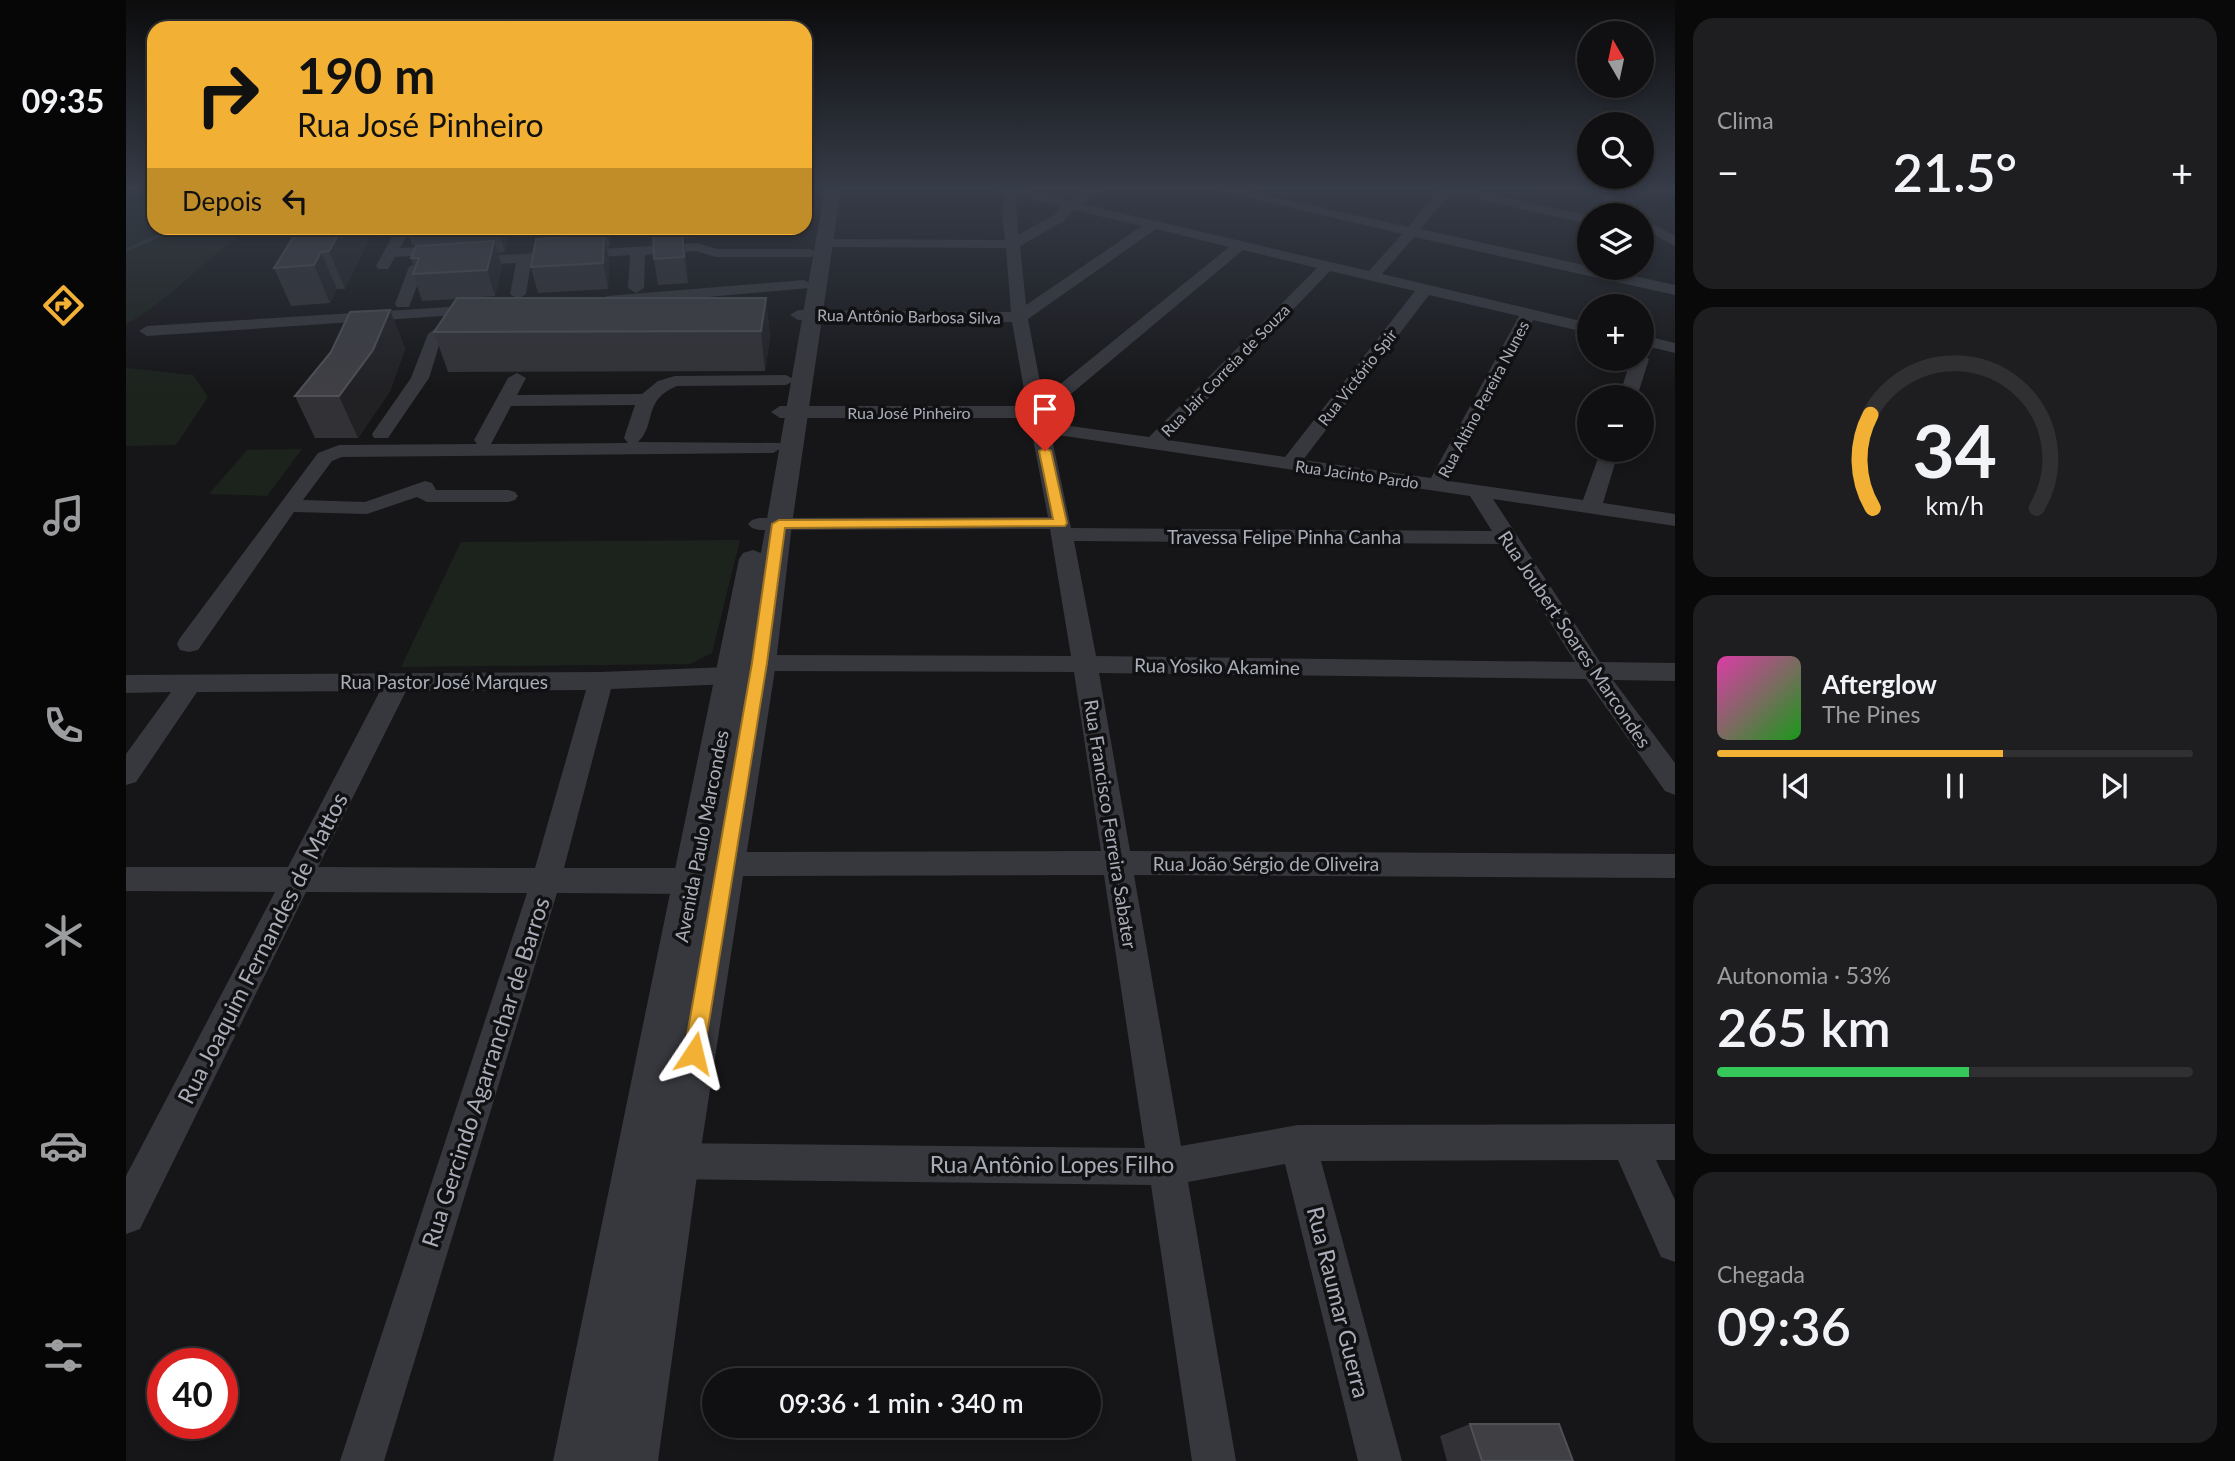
<!DOCTYPE html>
<html lang="pt">
<head>
<meta charset="utf-8">
<style>
	body { margin:0; font-family:Lato,sans-serif; background:#1e1e20; color:#f1f3f6; height:100vh; display:flex; flex-direction:column; font-size:26px; white-space:nowrap }
	* { box-sizing:border-box; margin:0 }
	p { font-size:23px; color:#9c9d9f }
	.icon { flex:none; width:38px; height:38px; fill:none; stroke:currentColor; stroke-width:2; stroke-linecap:round; stroke-linejoin:round }
	.map { position:relative; flex:1; overflow:hidden }
	.drawer { display:flex; flex-direction:column; gap:18px; padding:18px; background:#09090a; width:560px }
	.drawer>* { flex:none }
	.hud { position:absolute; left:21px; top:21px; width:665px; height:214px; border-radius:21px; box-shadow:0 4px 10px #0003,0 0 0 2px #303032; background:#f2b134; color:#111; overflow:hidden }
	.needle { width:46px; rotate:351deg }
	.buttons { position:absolute; left:1451px; top:21px; display:grid; gap:14px }
	.buttons a { display:grid; place-items:center; width:77px; height:77px; border-radius:50%; background:#101012; box-shadow:0 4px 10px #0003,0 0 0 2px #303032; font-size:35px }
	.speed { position:absolute; left:21px; top:1348px; display:flex; gap:14px; font-size:35px; font-weight:700; text-align:center }
	.speed>* { display:grid; place-content:center; width:91px; height:91px; border-radius:50%; background:#101012; box-shadow:0 4px 10px #0003,0 0 0 2px #303032; line-height:1 }
	.speed .limit { border:10px solid #d22; background:#fff; color:#111 }
	.pin { position:absolute; display:grid; place-items:center; width:60px; height:60px; color:#fff; margin:-72px -30px; border-radius:50% 50% 50% 0; rotate:-45deg; box-shadow:0 0 7px #0007 }
	.pin .icon { rotate:45deg }
	.me { position:absolute; width:77px; margin:-38px; rotate:10deg; stroke-linejoin:round; filter:drop-shadow(0 0 5px #0008) }
	.turn { display:flex; align-items:center; gap:24px; height:147px; padding:0 35px; font-size:32px }
	.turn .icon { width:91px; height:91px; stroke-width:2.5 }
	.turn b { display:block; font-size:49px; line-height:60px }
	.then { display:flex; align-items:center; height:66px; padding:0 35px; background:#0003; gap:14px; font-size:26px }
	.big { font-size:52px; font-weight:600; line-height:1.1 }
	.drawer .widget { flex:1; display:flex; flex-direction:column; justify-content:center; gap:10px; min-width:0; padding:0 24px; border-radius:21px; background:#1e1e20 }
	.drawer .dial { align-items:center; gap:0 }
	.dial svg { height:182px; overflow:visible; fill:none; stroke:#303032; stroke-width:7; stroke-linecap:round; text-anchor:middle }
	.dial text { fill:#f1f3f6; stroke:none }
	.song { display:flex; align-items:center; gap:21px }
	.cover { width:84px; height:84px; border-radius:10px; background:linear-gradient(135deg,hsl(320 70% 55%),hsl(120 70% 35%)) }
	.played { height:7px; border-radius:4px; background:linear-gradient(90deg,#f2b134 60%,#303032 60%) }
	.keys { display:flex; justify-content:space-around; direction:ltr }
	.heat { display:flex; justify-content:space-between; align-items:center; font-size:38px; direction:ltr }
	.charge { height:10px; border-radius:5px; background:linear-gradient(90deg,#34c759 53%,#303032 0) }
	.trip { position:absolute; left:576px; top:1368px; width:399px; height:70px; border-radius:35px; background:#101012; box-shadow:0 4px 10px #0003,0 0 0 2px #303032; font-weight:600; line-height:70px; text-align:center }
	main { display:flex; flex:1; min-height:0 }
	.menu { display:flex; flex-direction:column; width:126px; justify-content:space-around; align-items:center; background:#060607; color:#9c9d9f }
	.menu .icon { width:49px; height:49px }
	.menu .current { color:#f2b134 }
	.menu b { font-size:32px; color:#f1f3f6 }
	.map>svg:first-child { display:block }
	.green { fill:#1c231d }
	.lines { fill:none; stroke-linecap:round; stroke-linejoin:round }
	.stream { stroke:#2c353c; stroke-width:3.5 }
	.minor { fill:#37383d; fill-rule:evenodd }
	.tertiary { fill:#37383d; fill-rule:evenodd }
	.wall { fill:#323236 }
	.shaded-wall { fill:#212124 }
	.building { fill:#3f3f44; stroke:#4f5156; stroke-width:2 }
	.route { fill:#f2b134; stroke:#9d7322; stroke-width:2 }
	.labels { text-anchor:middle; dominant-baseline:central; stroke-width:7; stroke-linejoin:round; paint-order:stroke }
	.far-street-label { font-size:16px; fill:#a8adb8; stroke:#111113 }
	.street-label { font-size:19px; fill:#a8adb8; stroke:#111113 }
	.near-street-label { font-size:23px; fill:#a8adb8; stroke:#111113 }
</style>
</head>
<body>
<main>
<nav class="menu">
<b>09:35</b>
<svg class="icon current" aria-label="directions" viewBox="0 0 24 24"><path d="M12 3l9 9-9 9-9-9zM9 14v-3h6M13 9l2 2-2 2"/></svg>
<svg class="icon" aria-label="music" viewBox="0 0 24 24"><path d="M9 18V5l10-2v13"/><circle cx="6" cy="18" r="3"/><circle cx="16" cy="16" r="3"/></svg>
<svg class="icon" aria-label="phone" viewBox="0 0 24 24"><path d="M5 4h4l2 5-3 2q2 4 5 5l2-3 5 2v4C11 20 4 13 5 4z"/></svg>
<svg class="icon" aria-label="climate" viewBox="0 0 24 24"><path d="M12 3v18M4 7l16 10M4 17L20 7"/></svg>
<svg class="icon" aria-label="car" viewBox="0 0 24 24"><path d="M5 17H2v-5l4-1 3-4h7l3 4 3 1v5h-3M9 17h6M6 11h13"/><circle cx="7" cy="17" r="2"/><circle cx="17" cy="17" r="2"/></svg>
<svg class="icon" aria-label="filters" viewBox="0 0 24 24"><path d="M4 7h16M4 17h16"/><circle cx="9" cy="7" r="2"/><circle cx="15" cy="17" r="2"/></svg>
</nav>
<div class="map">
<svg width="1549" height="1461" viewBox="0 0 1549 1461">
	<rect width="100%" height="100%" fill="#161618"/>
	<!-- green -->
	<g class="green">
		<path d="M0 188H28V228H128C80 254 48 299 0 324Z"/>
		<path d="M0 368 67 375 82 397 50 445 0 446Z"/>
		<path d="M176 449 141 496 83 494 121 450Z"/>
		<path d="M614 540 586 653 564 664 275 667 335 542Z"/>
	</g>
	<g class="lines">
		<!-- stream -->
		<path class="stream" d="M0 250 51 228"/>
		<!-- minor -->
		<g class="minor">
			<path d="M871 188H891L942 201 961 188H977L956 204 1243 271 1276 234 1082 188H1108L1282 227 1314 188H1339L1463 216V224L1325 193 1294 229 1549 285V295L1288 237 1256 274 1463 323V333L1407 320 1323 481 1457 500 1475 450H1493L1477 503 1549 514V526L1367 499 1474 662 1549 663V681L1487 680 1549 763V795L1539 791 1460 679 973 673 1004 851 1549 854V878L1008 875 1055 1146 1172 1125 1549 1124V1160H1530L1549 1200V1262L1535 1257 1492 1160 1195 1161 1276 1461H1232L1159 1164 1062 1182 1110 1461H1066L1025 1185 538 1179 525 1174 520 1161 525 1148 538 1143 1019 1148 978 875 604 876 567 894 431 893 258 1461H214L401 893 180 892 14 1229 0 1234V1176L149 892 0 891V867H162L254 691 71 692 10 782 0 785V754L45 692 0 693V675L475 672 602 667 634 655 945 656 924 529 633 530 626 528 622 524 626 520 633 518 922 517 903 418H654L645 412 654 406H901L886 322 672 320 664 315 672 310 885 312 880 248 698 247 691 243 698 239 879 240C878 226 872 204 882 194L872 192ZM895 197 935 207 928 215 892 235 890 200ZM947 210 1016 226 900 305 894 246 938 221ZM1030 229 1103 247 917 398 902 319ZM1117 250 1191 268 1023 437 923 423 921 414ZM1204 271 1289 291 1159 457 1042 440ZM1303 295 1393 316 1305 478 1177 460ZM925 434 1344 496 1366 531 945 528ZM948 541 1375 544 1449 662 970 656ZM637 671 948 672 975 851 600 852 564 868H438L485 689 605 684ZM460 690 409 868 192 867 280 691Z"/>
			<path d="M1462 188 1549 189V197L1482 192 1512 215H1497Z"/>
			<path d="M1516 219 1549 236V246L1516 228Z"/>
			<path d="M271 228H285L274 248 315 246 322 250 315 254 269 257 262 269H252L250 266Z"/>
			<path d="M586 228 621 229 614 233 551 239 544 235 551 231Z"/>
			<path d="M571 243 591 249H684L691 253 684 257H590L570 251 519 255 518 288 510 293 502 288 504 255 405 262 400 294 392 299 384 294 390 263 300 268 297 270 283 307H271L269 304 283 267 297 260Z"/>
			<path d="M678 280 686 285 683 288 481 306 473 301 481 296Z"/>
			<path d="M355 305 361 307 363 310 361 313 21 336 13 331 21 326Z"/>
			<path d="M343 320 351 325 349 328 324 333 315 339 303 378 262 438H248L246 434 285 378 302 334 313 326Z"/>
			<path d="M1516 335 1549 343V353L1516 345Z"/>
			<path d="M1516 354 1523 359 1511 397H1493L1505 359H1516Z"/>
			<path d="M391 373 400 378 391 395 516 394 532 381 549 376 660 375 669 380 660 385 551 386C516 400 531 424 512 442L654 443 657 447 647 453 216 457 206 461 177 500 239 502 299 481 306 483 310 490H382L389 492 392 496 389 500 382 502H301L291 497 241 514 168 512 72 650 63 652 54 650 51 644 54 638 192 453 213 445 351 444 348 440 382 378ZM509 405 498 438 502 443 365 444 385 406Z"/>
		</g>
		<!-- tertiary -->
		<path class="tertiary" d="M699 188H715L666 524 650 663 573 1161 532 1461H427L613 559 617 553 627 550 635 553Z"/>
	</g>
	<!-- wall -->
	<g class="wall">
		<path d="M173 228H248L219 289H211L204 303 165 306 148 268Z"/>
		<path d="M280 228H384L379 252 372 253 376 266 369 296 340 298H640L644 337 639 371 322 372 308 332 330 299 296 301 287 274 289 269 285 258 313 245 312 244 286 245Z"/>
		<path d="M427 228H499L484 238V246H481L483 259 482 289 412 293 405 267 430 237Z"/>
		<path d="M556 229 562 283 532 285 528 259Z"/>
		<path d="M264 310 279 349 264 391 232 438H189L169 396Z"/>
		<path d="M1344 1424 1447 1461H1321L1314 1436Z"/>
	</g>
	<!-- shaded-wall -->
	<g class="shaded-wall">
		<path d="M216 228H248L219 289 203 251Z"/>
		<path d="M372 228H384L379 252Z"/>
		<path d="M480 228H499L484 238V246Z"/>
		<path d="M556 229 560 254 562 283 558 257Z"/>
		<path d="M478 234 483 259 482 289 477 263Z"/>
		<path d="M368 241 376 266 369 296 361 270Z"/>
		<path d="M195 252 211 289 204 303 188 265Z"/>
		<path d="M640 298 644 337 639 371 635 331Z"/>
		<path d="M264 310 279 349 264 391 232 438 213 396Z"/>
	</g>
	<!-- building -->
	<g class="building">
		<path d="M173 228H216L203 251 195 252 188 265 148 268Z"/>
		<path d="M556 229 558 257 528 259 527 232Z"/>
		<path d="M478 234 477 263 405 267 410 239Z"/>
		<path d="M368 241 361 270 287 274 293 258H285L290 246Z"/>
		<path d="M331 298H640L635 331 308 332Z"/>
		<path d="M264 310 247 350 213 396H169L205 352 224 312Z"/>
		<path d="M1344 1424H1433L1447 1461H1356Z"/>
	</g>
	<!-- sky -->
	<linearGradient id="sky" x2="0" y2="1"><stop stop-color="#0c0c0d"/><stop offset="0.48" stop-color="#363c48"/><stop offset="1" stop-color="#363c48" stop-opacity="0"/></linearGradient>
	<rect width="1549" height="393" fill="url(#sky)"/>
	<!-- route -->
	<path class="route" d="M919 448 925 451 941 523 939 526 659 528 641 663 578 1053 575 1060 568 1063 561 1060 558 1053 626 663 646 524 653 520 927 519 913 451Z"/>
	<g class="labels">
		<!-- far-street labels -->
		<g class="far-street-label">
			<text transform="translate(783 316) rotate(1)">Rua Antônio Barbosa Silva</text>
			<text transform="translate(1099 370) rotate(-46)">Rua Jair Correia de Souza</text>
			<text transform="translate(1231 377) rotate(-52)">Rua Victório Spir</text>
			<text transform="translate(1357 399) rotate(-62)">Rua Altino Pereira Nunes</text>
			<text x="783" y="412">Rua José Pinheiro</text>
			<text transform="translate(1231 474) rotate(8)">Rua Jacinto Pardo</text>
		</g>
		<!-- street labels -->
		<g class="street-label">
			<text x="1158" y="536">Travessa Felipe Pinha Canha</text>
			<text transform="translate(1449 639) rotate(56)">Rua Joubert Soares Marcondes</text>
			<text transform="translate(1091 666) rotate(1)">Rua Yosiko Akamine</text>
			<text x="318" y="681">Rua Pastor José Marques</text>
			<text transform="translate(985 824) rotate(81)">Rua Francisco Ferreira Sabater</text>
			<text transform="translate(575 836) rotate(-79)">Avenida Paulo Marcondes</text>
			<text x="1140" y="863">Rua João Sérgio de Oliveira</text>
		</g>
		<!-- near-street labels -->
		<g class="near-street-label">
			<text transform="translate(136 948) rotate(-63)">Rua Joaquim Fernandes de Mattos</text>
			<text transform="translate(359 1072) rotate(-72)">Rua Gercindo Agarranchar de Barros</text>
			<text x="926" y="1164">Rua Antônio Lopes Filho</text>
			<text transform="translate(1213 1302) rotate(76)">Rua Raumar Guerra</text>
		</g>
	</g>
</svg>
<div class="buttons">
<a><svg class="needle" viewBox="-14 -14 28 28"><path d="M0-13l5 13h-10z" fill="#e53935"/><path d="M0 13l5-13h-10z" fill="#9c9d9f"/></svg></a>
<a><svg class="icon" aria-label="search" viewBox="0 0 24 24"><circle cx="10" cy="10" r="6"/><path d="M15 15l6 6"/></svg></a>
<a><svg class="icon" aria-label="layers" viewBox="0 0 24 24"><path d="M12 4l9 5-9 5-9-5zM3 14l9 5 9-5"/></svg></a>
<a>+</a>
<a>−</a>
</div>
<div class="speed"><div class="limit">40</div></div>
<div class="pin" style="left:919px;top:451px;background:#d93025"><svg class="icon" aria-label="arrive" viewBox="0 0 24 24"><path d="M6 21V4h12l-3 4 3 4H6"/></svg></div>
<svg class="me" style="left:568px;top:1053px" viewBox="-20 -20 40 40"><path d="M0-17L14 15 0 8-14 15z" fill="#f2b134" stroke="#fff" stroke-width="4"/></svg>
<div class="trip">09:36 · 1 min · 340 m</div>
<div class="hud">
<div class="turn"><svg class="icon" aria-label="right" viewBox="0 0 24 24"><path d="M7 20v-9h11M14 6l5 5-5 5"/></svg><div><b>190 m</b>Rua José Pinheiro</div></div>
<div class="then">Depois<svg class="icon" aria-label="left" viewBox="0 0 24 24"><path d="M17 20v-9H6M10 6l-5 5 5 5"/></svg></div>
</div>
</div>
<section class="drawer">
<div class="widget"><p>Clima</p>
<div class="heat"><a>−</a><b class="big">21.5°</b><a>+</a></div>
</div>
<div class="widget dial"><svg viewBox="0 0 100 80">
<path d="M14 69A42 42 0 1 1 86 69"/>
<path d="M14 69A42 42 0 0 1 13 28" stroke="#f2b134"/>
<text x="50" y="56" font-size="32" font-weight="700">34</text>
<text x="50" y="72" font-size="11">km/h</text>
</svg></div>
<div class="widget">
<div class="song"><i class="cover"></i><div><b>Afterglow</b><p>The Pines</p></div></div>
<div class="played"></div>
<div class="keys"><svg class="icon" aria-label="previous" viewBox="0 0 24 24"><path d="M18 5L8 12l10 7zM5 5v14"/></svg><svg class="icon" aria-label="pause" viewBox="0 0 24 24"><path d="M8 5v14M16 5v14"/></svg><svg class="icon" aria-label="next" viewBox="0 0 24 24"><path d="M6 5l10 7-10 7zM19 5v14"/></svg></div>
</div>
<div class="widget"><p>Autonomia · 53%</p><b class="big">265 km</b><div class="charge"></div></div>
<div class="widget"><p>Chegada</p><b class="big">09:36</b></div>
</section>
</main>
</body>
</html>
